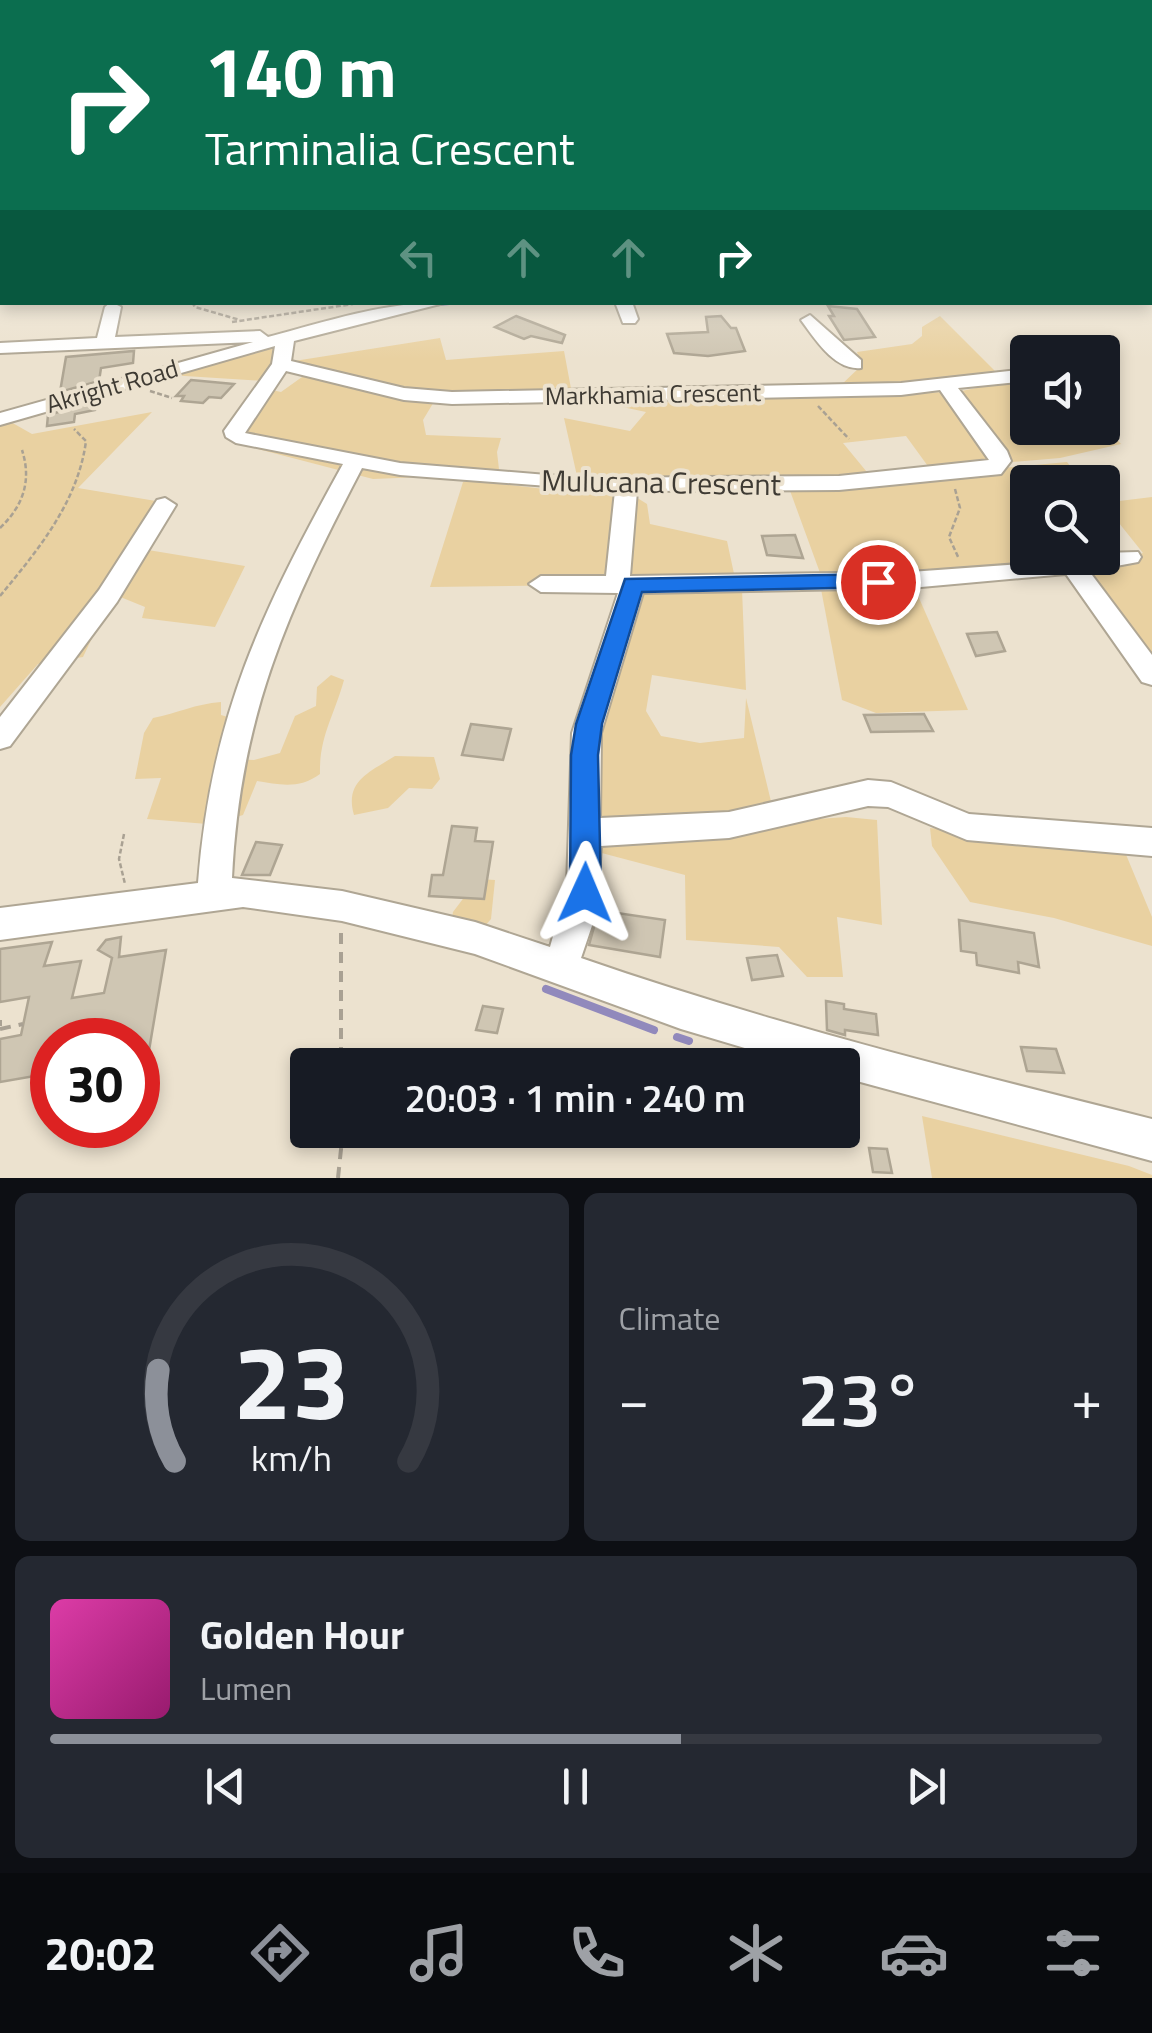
<!DOCTYPE html>
<html lang="en">
<head>
<meta charset="utf-8">
<style>
	body { margin:0; font-family:"Titillium Web",sans-serif; background:#242831; color:#f1f3f6; height:100vh; display:flex; flex-direction:column; font-size:38px; white-space:nowrap }
	* { box-sizing:border-box; margin:0 }
	p { font-size:32px; color:#9ea1a6 }
	.icon { flex:none; width:55px; height:55px; fill:none; stroke:currentColor; stroke-width:2; stroke-linecap:round; stroke-linejoin:round }
	.map { position:relative; height:1178px; overflow:hidden }
	.details { display:flex; flex-direction:column; gap:15px; padding:15px; background:#0d0f14; flex:1 }
	.details>* { flex:none }
	.guide { position:absolute; left:0px; top:0px; width:1152px; height:305px; box-shadow:0 5px 15px #0003; background:#0b6e4f; color:#fff; overflow:hidden }
	.tools { position:absolute; left:1010px; top:335px; display:grid; gap:20px }
	.tools a { display:grid; place-items:center; width:110px; height:110px; border-radius:10px; background:#171b24; box-shadow:0 5px 15px #0003; font-size:50px }
	.speed { position:absolute; left:30px; top:1018px; display:flex; gap:20px; font-size:50px; font-weight:700; text-align:center }
	.speed>* { display:grid; place-content:center; width:130px; height:130px; border-radius:50%; background:#171b24; box-shadow:0 5px 15px #0003; line-height:1 }
	.speed .limit { border:15px solid #d22; background:#fff; color:#111 }
	.pin { position:absolute; display:grid; place-items:center; width:85px; height:85px; color:#fff; margin:-42px; border:5px solid #fff; border-radius:50%; box-shadow:0 2px 10px #0007 }
	.me { position:absolute; width:110px; margin:-55px; rotate:1deg; stroke-linejoin:round; filter:drop-shadow(0 0 8px #0008) }
	.turn { display:flex; align-items:center; gap:35px; height:210px; padding:0 40px; font-size:45px }
	.turn .icon { width:130px; height:130px; stroke-width:2.5 }
	.turn b { display:block; font-size:70px; line-height:85px }
	.lanes { display:flex; align-items:center; height:95px; padding:0 40px; background:#0003; justify-content:center; gap:50px; direction:ltr }
	.lanes .off { opacity:.35 }
	.big { font-size:75px; font-weight:600; line-height:1.1 }
	.details .card { flex:1; display:flex; flex-direction:column; justify-content:center; gap:15px; min-width:0; padding:0 35px; border-radius:15px; background:#242831 }
	.details .dial { align-items:center; gap:0 }
	.dial svg { height:260px; overflow:visible; fill:none; stroke:#363941; stroke-width:7; stroke-linecap:round; text-anchor:middle }
	.dial text { fill:#f1f3f6; stroke:none }
	.song { display:flex; align-items:center; gap:30px }
	.cover { width:120px; height:120px; border-radius:15px; background:linear-gradient(135deg,hsl(320 70% 55%),hsl(320 70% 35%)) }
	.played { height:10px; border-radius:5px; background:linear-gradient(90deg,#8c9099 60%,#363941 60%) }
	.keys { display:flex; justify-content:space-around; direction:ltr }
	.heat { display:flex; justify-content:space-between; align-items:center; font-size:55px; direction:ltr }
	.details .tiles { flex:1; display:grid; gap:15px; grid-template-columns:1fr 1fr }
	.card:last-child { grid-column:span 2 }
	.trip { position:absolute; left:290px; top:1048px; width:570px; height:100px; border-radius:10px; background:#171b24; box-shadow:0 5px 15px #0003; font-weight:600; line-height:100px; text-align:center }
	.tab-bar { display:flex; height:160px; justify-content:space-around; align-items:center; background:#090b0e; color:#9ea1a6 }
	.tab-bar .icon { width:70px; height:70px }
	.tab-bar .current { color:#8c9099 }
	.tab-bar b { font-size:45px; color:#f1f3f6 }
	.map>svg:first-child { display:block }
	.green { fill:#e9d1a1 }
	.lines { fill:none; stroke-linecap:round; stroke-linejoin:round }
	.stream-far1 { stroke:#9189bc; stroke-width:2.5 }
	.stream { stroke:#9189bc; stroke-width:8 }
	.building { fill:#cfc6b3; stroke:#aea593; stroke-width:2.5 }
	.minor-casing { stroke:#afa694; stroke-width:4 }
	.path-far1 { stroke:#a9a193; stroke-width:2.5; stroke-dasharray:5 2.5; stroke-linecap:butt }
	.path { stroke:#a9a193; stroke-width:4; stroke-dasharray:11 8; stroke-linecap:butt }
	.minor { fill:#fff; fill-rule:evenodd }
	.route { fill:#1a73e8; stroke:#114b97; stroke-width:2.5 }
	.labels { text-anchor:middle; dominant-baseline:central; stroke-width:8; stroke-linejoin:round; paint-order:stroke }
	.far-street-label { font-size:25px; fill:#3e3a33; stroke:#ece2cf }
	.street-label { font-size:30px; fill:#3e3a33; stroke:#ece2cf }
</style>
</head>
<body>
<div class="map">
<svg width="1152" height="1178" viewBox="0 0 1152 1178">
	<rect width="100%" height="100%" fill="#ece2cf"/>
	<!-- green -->
	<g class="green">
		<path d="M940 316 1000 376 840 386 861 366 857 352 912 344 922 336V327Z"/>
		<path d="M440 338 446 360 564 351 572 394 416 393 288 362Z"/>
		<path d="M277 345H282L264 381 169 375Z"/>
		<path d="M309 372 435 400 423 420 426 435 501 438 497 452 500 478 472 475 373 479 246 446 236 439 267 389 281 392Z"/>
		<path d="M1027 377 1028 428H1102L1103 424 1121 444 1060 458 930 469 906 436 843 443 871 477 600 490 550 483 551 477 577 476 564 418 630 431 646 412 580 398 957 392Z"/>
		<path d="M152 412 78 488 162 502 136 548 245 566 215 627 142 618 145 607 113 594 83 657 38 664 0 707V424L9 421 32 434Z"/>
		<path d="M1067 462 1083 482H1028V558H1062L1068 564 823 581 789 488Z"/>
		<path d="M475 481 596 495 631 494 647 504 650 524 727 541 736 583 430 587 463 482Z"/>
		<path d="M1152 497V661L1082 573 1143 553 1103 503Z"/>
		<path d="M912 582 968 710 876 713 842 700 821 589Z"/>
		<path d="M742 589 746 690 652 675 646 711 661 736 700 743 744 738 746 698 776 822 846 817 877 820 882 925 837 917 843 977H807L779 947 686 940 685 875 594 851 583 759 622 590Z"/>
		<path d="M331 675 344 680C334 716 319 737 320 774 300 789 280 785 257 781L243 815 233 818 231 826 147 819 161 778 135 779 144 733 153 718C178 713 195 704 221 702V715L245 722 231 759 254 760 280 753 295 716 316 706 317 687Z"/>
		<path d="M395 756 434 757 440 779 432 789 409 788 388 808 354 815C344 781 370 772 395 756Z"/>
		<path d="M930 828 1122 845 1152 917V946L1054 918 970 902 932 846Z"/>
		<path d="M478 879 495 880 491 919 470 943 449 936 453 912Z"/>
		<path d="M922 1116 1129 1166 1152 1175V1178H932Z"/>
	</g>
	<g class="lines">
		<!-- stream-far1 -->
		<path class="stream-far1" d="M438 305 465 302"/>
		<!-- stream -->
		<g class="stream">
			<path d="M546 989 654 1030"/>
			<path d="M677 1037 689 1041"/>
		</g>
	</g>
	<!-- building -->
	<g class="building">
		<path d="M828 306 857 309 875 337 844 340 829 316H834Z"/>
		<path d="M516 316 565 335 562 343 531 336 524 339 495 327Z"/>
		<path d="M721 316 731 328H736L745 351 708 356 674 353 667 334 708 332 706 317Z"/>
		<path d="M134 351 133 363 101 368 99 381 60 392 66 357Z"/>
		<path d="M191 380 234 384 221 398 209 397 203 403 181 401 184 396H176Z"/>
		<path d="M96 401 95 410 75 414 74 422 47 426 48 415Z"/>
		<path d="M795 535 803 558 767 555 762 536Z"/>
		<path d="M997 632 1005 651 976 656 967 634Z"/>
		<path d="M924 714 933 731 871 732 864 715Z"/>
		<path d="M471 724 511 729 503 760 462 755Z"/>
		<path d="M452 826 477 828 475 841 493 842 484 899 429 896 432 875H443Z"/>
		<path d="M256 842 282 845 270 875H242Z"/>
		<path d="M602 898 612 900 610 912 665 920 660 957 589 945Z"/>
		<path d="M959 920 1034 933 1039 967 1018 962 1019 973 977 965 976 953 961 951Z"/>
		<path d="M121 937 119 957 166 950 145 1074H138V1040H52V1073L0 1082V1039L21 1035 29 997 0 1002V949L52 942 44 966 81 961 72 998 104 993 112 958 98 950 106 940Z"/>
		<path d="M777 955 783 976 752 980 747 958Z"/>
		<path d="M826 1001 844 1004V1009L876 1014 878 1035 845 1030V1035L827 1030Z"/>
		<path d="M483 1006 503 1009 497 1033 476 1030Z"/>
		<path d="M1021 1047 1056 1049 1064 1073 1027 1071Z"/>
		<path d="M869 1148 887 1149 892 1173 873 1172Z"/>
	</g>
	<g class="lines">
		<defs>
			<g id="minor">
				<rect x="0" y="217" width="2" height="8"/>
				<rect x="1150" y="220" width="2" height="8"/>
				<path d="M2 251V261L0 262V252Z"/>
				<path d="M111 302 121 307 115 337 260 331 268 337C328 321 385 302 448 302L294 341 291 361 404 388 452 392 901 383 1028 369V381L958 388 1007 451 1011 461 1001 474 839 490 637 491 630 576 910 572 1102 558V553L1138 552 1141 557 1138 562 1089 571 1152 655V685L1142 682 1066 574 910 588 643 593 601 733 600 818 729 812 868 780 891 782 969 814 1152 828V856L967 840 888 807 868 806 729 838 601 846 597 911 581 958C768 1023 960 1071 1152 1119V1161L842 1077V1065H802L681 1029 475 954 342 921 243 907 0 940V908L198 883C211 714 263 609 343 464L236 443 226 437 224 431 272 364 275 346 0 425V413L253 342 0 353V343L97 338 105 307ZM286 371 404 400 452 404 901 395 940 390 989 460 839 476 583 478 400 463 245 433ZM362 468 400 475 615 491 606 576H541L529 584 541 592 618 593 572 733 567 886 550 947 475 922 342 891 232 878C240 714 288 610 362 468Z"/>
				<path d="M615 302H632L638 319 635 323H623Z"/>
				<path d="M810 315 861 360V368C835 371 815 339 801 320Z"/>
				<path d="M165 498 176 505 117 602 10 746 0 749V717L99 590 157 500Z"/>
			</g>
		</defs>
		<!-- minor casing -->
		<use href="#minor" class="minor-casing"/>
		<!-- path-far1 -->
		<g class="path-far1">
			<path d="M192 302 195 307 240 320"/>
			<path d="M232 322 353 304"/>
			<path d="M150 391 172 398"/>
			<path d="M818 406 849 439"/>
			<path d="M955 489 960 508 949 537 959 559"/>
			<path d="M0 528C23 506 32 481 22 450"/>
			<path d="M0 596C38 550 78 502 86 441L74 429"/>
			<path d="M124 834 119 859 125 884"/>
		</g>
		<!-- path -->
		<g class="path">
			<path d="M341 933V1065"/>
			<path d="M0 1020V1026"/>
			<path d="M0 1029 23 1024"/>
			<path d="M338 1178 343 1130"/>
		</g>
		<!-- minor -->
		<use href="#minor" class="minor"/>
	</g>
	<!-- sky -->
	<linearGradient id="sky" x2="0" y2="1"><stop stop-color="#85a3d6"/><stop offset="0.54" stop-color="#f6f2e9"/><stop offset="1" stop-color="#f6f2e9" stop-opacity="0"/></linearGradient>
	<rect width="1152" height="359" fill="url(#sky)"/>
	<!-- route -->
	<path class="route" d="M878 574 889 582 886 587 642 592 602 724 598 755 601 893 596 903 585 907 574 903 570 893 571 755 576 724 625 579Z"/>
	<g class="labels">
		<!-- far-street labels -->
		<g class="far-street-label">
			<text transform="translate(112 386) rotate(-16)">Akright Road</text>
			<text transform="translate(653 394) rotate(-1)">Markhamia Crescent</text>
		</g>
		<!-- street labels -->
		<g class="street-label">
			<text transform="translate(661 482) rotate(1)">Mulucana Crescent</text>
		</g>
	</g>
</svg>
<div class="tools">
<a><svg class="icon" aria-label="sound" viewBox="0 0 24 24"><path d="M4 9h4l5-4v14l-5-4H4zM17 9q2 3 0 6"/></svg></a>
<a><svg class="icon" aria-label="search" viewBox="0 0 24 24"><circle cx="10" cy="10" r="6"/><path d="M15 15l6 6"/></svg></a>
</div>
<div class="speed"><div class="limit">30</div></div>
<div class="pin" style="left:878px;top:582px;background:#d93025"><svg class="icon" aria-label="arrive" viewBox="0 0 24 24"><path d="M6 21V4h12l-3 4 3 4H6"/></svg></div>
<svg class="me" style="left:585px;top:893px" viewBox="-20 -20 40 40"><path d="M0-17L14 15 0 8-14 15z" fill="#1a73e8" stroke="#fff" stroke-width="4"/></svg>
<div class="trip">20:03 · 1 min · 240 m</div>
<div class="guide">
<div class="turn"><svg class="icon" aria-label="right" viewBox="0 0 24 24"><path d="M7 20v-9h11M14 6l5 5-5 5"/></svg><div><b>140 m</b>Tarminalia Crescent</div></div>
<div class="lanes"><svg class="icon off" aria-label="left" viewBox="0 0 24 24"><path d="M17 20v-9H6M10 6l-5 5 5 5"/></svg><svg class="icon off" aria-label="ahead" viewBox="0 0 24 24"><path d="M12 20V5M6 11l6-6 6 6"/></svg><svg class="icon off" aria-label="ahead" viewBox="0 0 24 24"><path d="M12 20V5M6 11l6-6 6 6"/></svg><svg class="icon" aria-label="right" viewBox="0 0 24 24"><path d="M7 20v-9h11M14 6l5 5-5 5"/></svg></div>
</div>
</div>
<section class="details">
<div class="tiles">
<div class="card dial"><svg viewBox="0 0 100 80">
<path d="M14 69A42 42 0 1 1 86 69"/>
<path d="M14 69A42 42 0 0 1 9 41" stroke="#8c9099"/>
<text x="50" y="56" font-size="32" font-weight="700">23</text>
<text x="50" y="72" font-size="11">km/h</text>
</svg></div>
<div class="card"><p>Climate</p>
<div class="heat"><a>−</a><b class="big">23°</b><a>+</a></div>
</div>
<div class="card">
<div class="song"><i class="cover"></i><div><b>Golden Hour</b><p>Lumen</p></div></div>
<div class="played"></div>
<div class="keys"><svg class="icon" aria-label="previous" viewBox="0 0 24 24"><path d="M18 5L8 12l10 7zM5 5v14"/></svg><svg class="icon" aria-label="pause" viewBox="0 0 24 24"><path d="M8 5v14M16 5v14"/></svg><svg class="icon" aria-label="next" viewBox="0 0 24 24"><path d="M6 5l10 7-10 7zM19 5v14"/></svg></div>
</div>
</div>
</section>
<nav class="tab-bar">
<b>20:02</b>
<svg class="icon current" aria-label="directions" viewBox="0 0 24 24"><path d="M12 3l9 9-9 9-9-9zM9 14v-3h6M13 9l2 2-2 2"/></svg>
<svg class="icon" aria-label="music" viewBox="0 0 24 24"><path d="M9 18V5l10-2v13"/><circle cx="6" cy="18" r="3"/><circle cx="16" cy="16" r="3"/></svg>
<svg class="icon" aria-label="phone" viewBox="0 0 24 24"><path d="M5 4h4l2 5-3 2q2 4 5 5l2-3 5 2v4C11 20 4 13 5 4z"/></svg>
<svg class="icon" aria-label="climate" viewBox="0 0 24 24"><path d="M12 3v18M4 7l16 10M4 17L20 7"/></svg>
<svg class="icon" aria-label="car" viewBox="0 0 24 24"><path d="M5 17H2v-5l4-1 3-4h7l3 4 3 1v5h-3M9 17h6M6 11h13"/><circle cx="7" cy="17" r="2"/><circle cx="17" cy="17" r="2"/></svg>
<svg class="icon" aria-label="filters" viewBox="0 0 24 24"><path d="M4 7h16M4 17h16"/><circle cx="9" cy="7" r="2"/><circle cx="15" cy="17" r="2"/></svg>
</nav>
</body>
</html>
